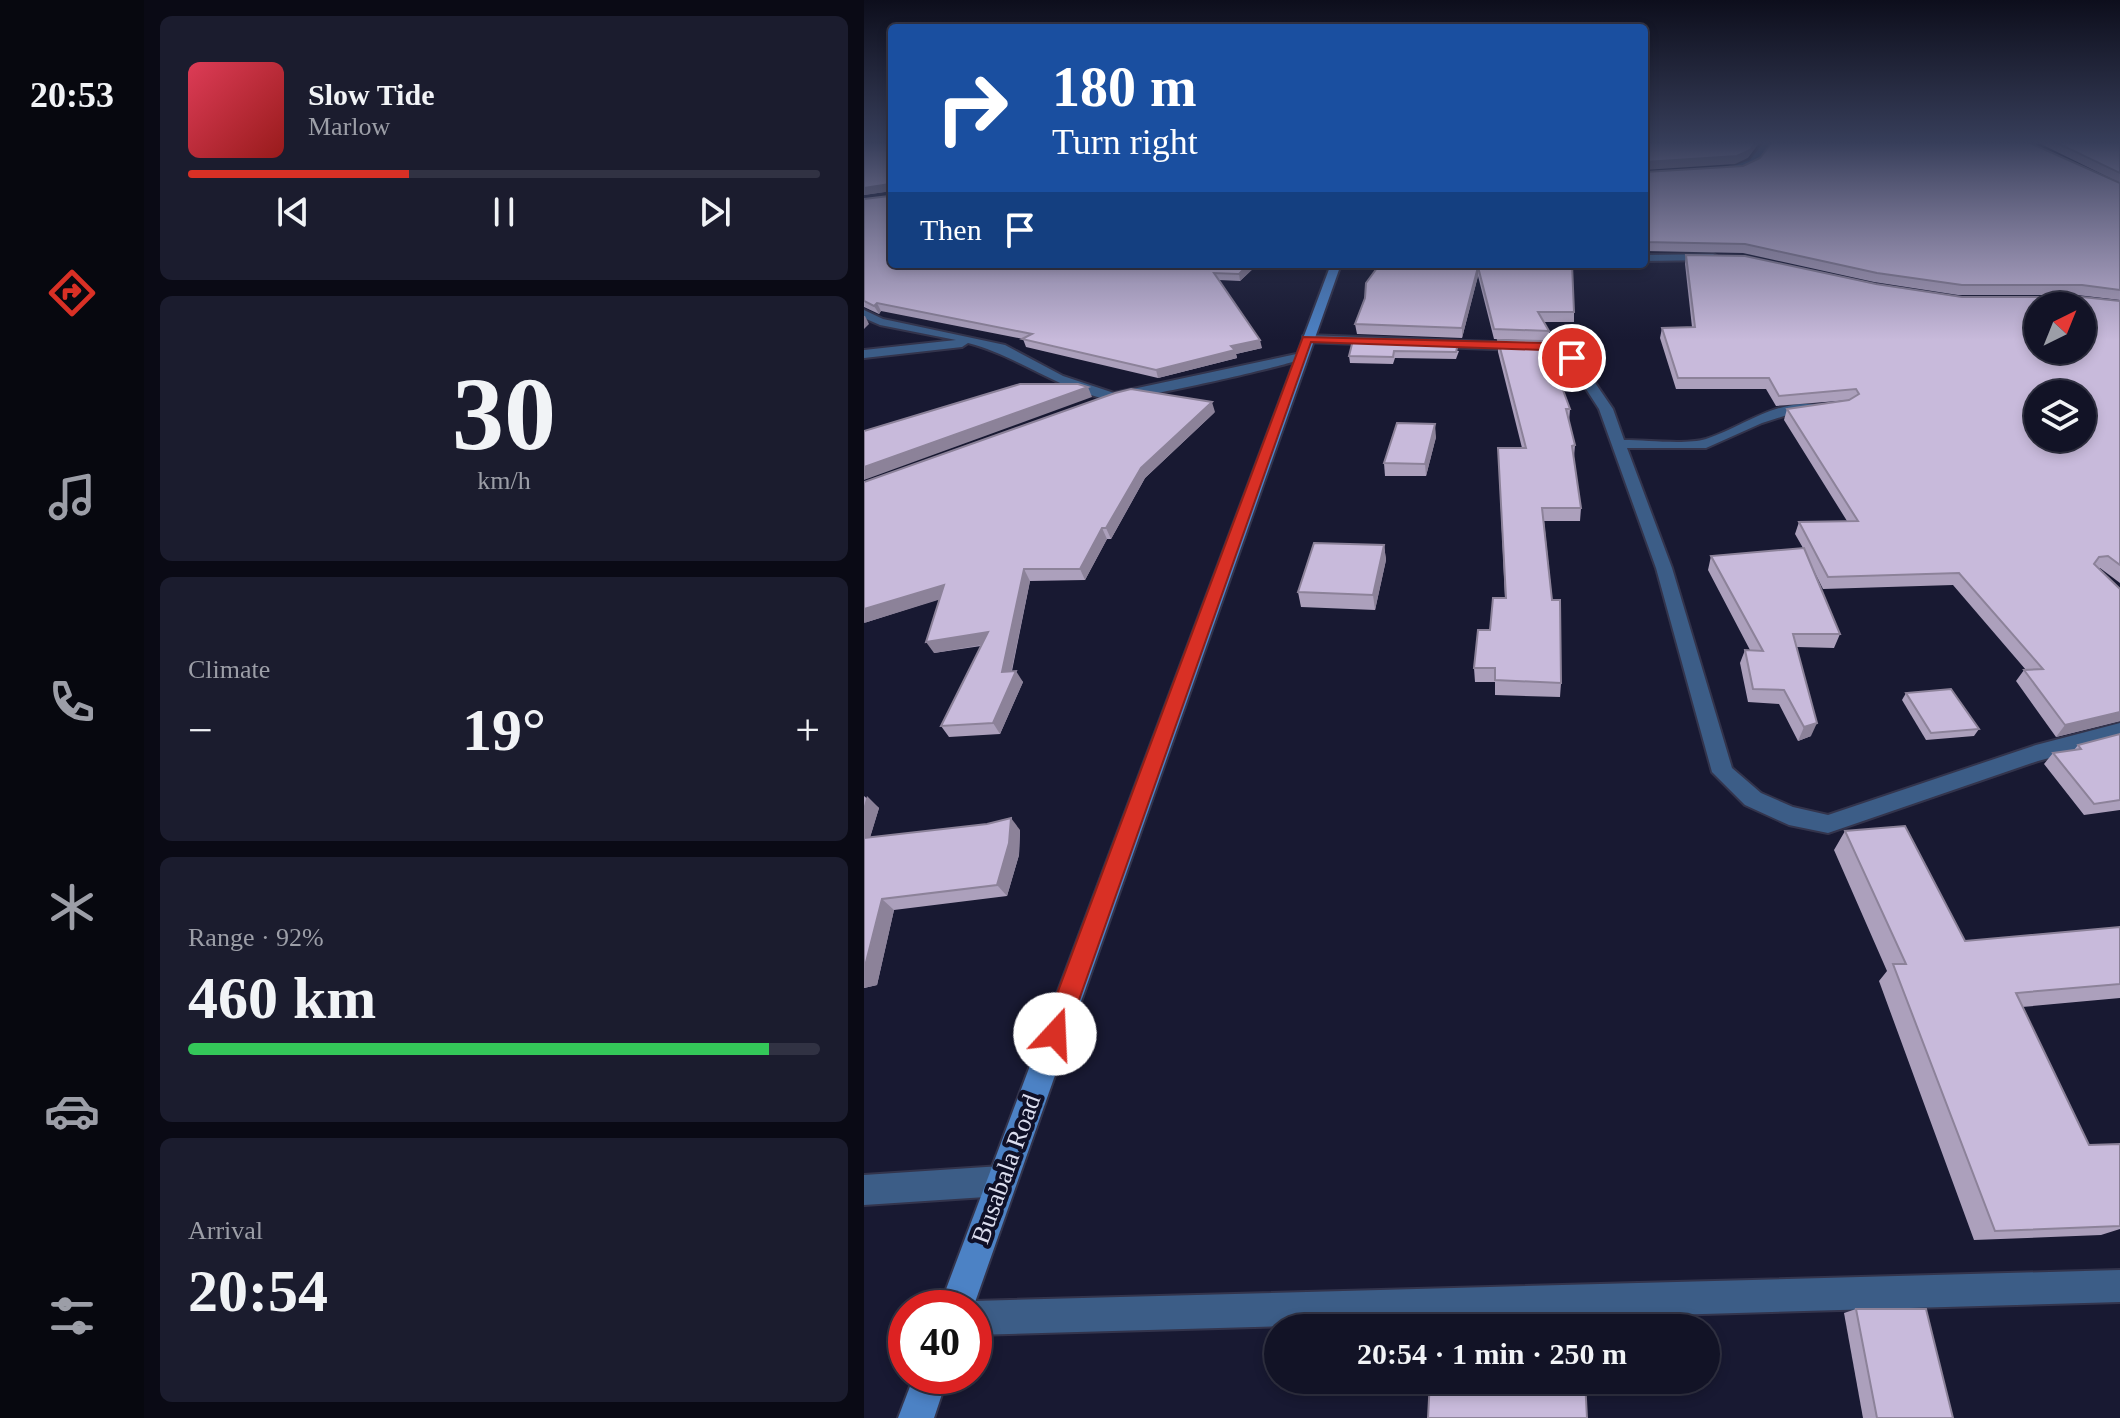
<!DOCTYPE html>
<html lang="en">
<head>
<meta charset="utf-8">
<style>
	body { margin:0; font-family:Georgia,serif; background:#1b1c2e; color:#f1f3f6; height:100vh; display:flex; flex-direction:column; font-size:30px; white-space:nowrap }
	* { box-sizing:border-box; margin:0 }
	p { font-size:26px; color:#9c9ea7 }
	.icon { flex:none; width:44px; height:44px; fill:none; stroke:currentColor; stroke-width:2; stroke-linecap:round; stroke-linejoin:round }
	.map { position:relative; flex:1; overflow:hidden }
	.panel { display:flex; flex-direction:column; gap:16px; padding:16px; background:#0a0a15; width:720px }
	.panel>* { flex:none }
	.top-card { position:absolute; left:24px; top:24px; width:760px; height:244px; border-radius:8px; box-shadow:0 4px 12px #0003,0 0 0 2px #313243; background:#1a4fa0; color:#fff; overflow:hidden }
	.needle { width:52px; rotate:43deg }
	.tools { position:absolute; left:1160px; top:292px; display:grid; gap:16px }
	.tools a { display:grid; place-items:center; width:72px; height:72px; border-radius:50%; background:#121326; box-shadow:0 4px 12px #0003,0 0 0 2px #313243; font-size:40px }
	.speed { position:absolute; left:24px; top:1290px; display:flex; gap:16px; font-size:40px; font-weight:700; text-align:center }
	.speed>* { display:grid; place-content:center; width:104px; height:104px; border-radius:50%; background:#121326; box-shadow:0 4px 12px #0003,0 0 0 2px #313243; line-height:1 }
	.speed .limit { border:12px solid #d22; background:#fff; color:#111 }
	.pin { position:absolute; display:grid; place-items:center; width:68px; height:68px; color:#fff; margin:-34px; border:4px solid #fff; border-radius:50%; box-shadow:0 2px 8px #0007 }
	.me { position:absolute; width:88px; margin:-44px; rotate:20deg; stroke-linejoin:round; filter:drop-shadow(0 0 6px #0008) }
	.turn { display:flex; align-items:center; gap:28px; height:168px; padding:0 32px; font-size:36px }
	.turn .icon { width:104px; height:104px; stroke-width:2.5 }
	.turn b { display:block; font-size:56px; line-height:68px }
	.then { display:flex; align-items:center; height:76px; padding:0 32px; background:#0003; gap:16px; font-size:30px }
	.big { font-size:60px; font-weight:800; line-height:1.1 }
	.panel .tile { flex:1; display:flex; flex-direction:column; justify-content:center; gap:12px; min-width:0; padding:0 28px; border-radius:12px; background:#1b1c2e }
	.panel .dial { align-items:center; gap:0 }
	.dial b { font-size:104px; line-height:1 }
	.song { display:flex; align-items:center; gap:24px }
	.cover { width:96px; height:96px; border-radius:12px; background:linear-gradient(135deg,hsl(350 70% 55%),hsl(0 70% 35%)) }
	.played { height:8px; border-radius:4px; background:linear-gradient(90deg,#d93025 35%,#313243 35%) }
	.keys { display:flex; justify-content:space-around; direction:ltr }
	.heat { display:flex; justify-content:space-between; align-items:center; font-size:44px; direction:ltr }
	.charge { height:12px; border-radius:6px; background:linear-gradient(90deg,#34c759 92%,#313243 0) }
	.trip { position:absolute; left:400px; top:1314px; width:456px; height:80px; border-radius:40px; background:#121326; box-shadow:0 4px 12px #0003,0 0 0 2px #313243; font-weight:800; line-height:80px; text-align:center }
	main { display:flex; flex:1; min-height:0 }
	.tabs { display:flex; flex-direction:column; width:144px; justify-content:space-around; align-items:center; background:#07080f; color:#9c9ea7 }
	.tabs .icon { width:56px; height:56px }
	.tabs .active { color:#d93025 }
	.tabs b { font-size:36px; color:#f1f3f6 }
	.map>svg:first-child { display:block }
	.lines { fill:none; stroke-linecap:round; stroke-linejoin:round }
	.street-casing { stroke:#33344c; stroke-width:4 }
	.secondary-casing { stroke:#33344c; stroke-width:4 }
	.street { fill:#3c5d87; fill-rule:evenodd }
	.secondary { fill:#4c82c5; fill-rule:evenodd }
	.wall { fill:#aca0bc }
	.shaded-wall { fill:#8c8299 }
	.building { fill:#c8badb; stroke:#8c8299; stroke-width:2; fill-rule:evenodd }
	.route { fill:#d93025; stroke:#8d1f18; stroke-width:2 }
	.labels { text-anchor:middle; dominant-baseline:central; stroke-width:8; stroke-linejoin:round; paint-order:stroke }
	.street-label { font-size:26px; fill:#dbddee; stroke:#0f1027 }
</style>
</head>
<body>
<main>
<nav class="tabs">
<b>20:53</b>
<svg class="icon active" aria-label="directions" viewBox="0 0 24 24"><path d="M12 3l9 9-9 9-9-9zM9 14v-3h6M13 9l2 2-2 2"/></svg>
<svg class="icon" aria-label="music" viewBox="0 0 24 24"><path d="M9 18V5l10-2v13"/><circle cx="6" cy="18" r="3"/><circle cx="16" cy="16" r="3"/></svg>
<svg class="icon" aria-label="phone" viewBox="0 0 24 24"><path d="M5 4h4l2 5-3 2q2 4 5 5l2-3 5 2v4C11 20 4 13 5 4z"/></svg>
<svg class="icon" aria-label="climate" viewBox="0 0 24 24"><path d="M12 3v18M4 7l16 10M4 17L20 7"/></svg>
<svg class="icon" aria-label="car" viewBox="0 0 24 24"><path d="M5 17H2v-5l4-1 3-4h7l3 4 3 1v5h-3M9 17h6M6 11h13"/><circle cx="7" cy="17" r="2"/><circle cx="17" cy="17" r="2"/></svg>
<svg class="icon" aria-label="filters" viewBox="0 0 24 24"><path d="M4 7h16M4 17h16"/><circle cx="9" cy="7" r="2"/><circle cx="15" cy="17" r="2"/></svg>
</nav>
<section class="panel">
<div class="tile">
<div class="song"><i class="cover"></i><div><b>Slow Tide</b><p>Marlow</p></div></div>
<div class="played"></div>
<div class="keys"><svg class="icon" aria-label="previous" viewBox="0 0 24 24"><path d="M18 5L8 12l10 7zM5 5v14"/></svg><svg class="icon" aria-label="pause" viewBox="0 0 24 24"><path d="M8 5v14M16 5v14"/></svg><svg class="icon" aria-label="next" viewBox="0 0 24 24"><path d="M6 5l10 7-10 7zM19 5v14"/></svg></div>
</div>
<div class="tile dial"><b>30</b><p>km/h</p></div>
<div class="tile"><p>Climate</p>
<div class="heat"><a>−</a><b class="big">19°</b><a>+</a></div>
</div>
<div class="tile"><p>Range · 92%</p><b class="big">460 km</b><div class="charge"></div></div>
<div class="tile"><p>Arrival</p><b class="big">20:54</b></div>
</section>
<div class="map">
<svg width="1256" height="1418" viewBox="0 0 1256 1418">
	<rect width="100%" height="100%" fill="#181932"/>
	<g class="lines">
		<defs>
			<g id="street">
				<path d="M900 142H908L892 164 861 173V169L886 160Z"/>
				<path d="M780 255 849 254 854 257 849 260 780 261Z"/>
				<path d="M0 310 19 319 141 345 199 376 250 393 437 353 443 357C433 364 258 403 246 400 195 390 154 356 104 343L98 347 0 358V350L92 340 16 325 0 318Z"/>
				<path d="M443 335 685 344 712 355 749 409 760 440C782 440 822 445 842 439 879 427 913 398 955 405V411L923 415 898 423 842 448H763L808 568 868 768 897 793 929 807 964 815 1172 745 1256 723V739L1174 761 964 833 925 825 881 805 848 772 792 568 735 409 704 361 679 351 439 342V336Z"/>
				<path d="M137 1166 148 1170 152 1181 148 1192 137 1196 0 1205V1175Z"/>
				<path d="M1256 1270V1302L110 1335V1308H97L110 1301Z"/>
			</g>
			<g id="secondary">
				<path d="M467 264H477L109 1308H75Z"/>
				<path d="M50 1376H84L70 1418H34Z"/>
			</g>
		</defs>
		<!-- street casing -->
		<use href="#street" class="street-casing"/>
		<!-- secondary casing -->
		<use href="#secondary" class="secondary-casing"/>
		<!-- street -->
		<use href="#street" class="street"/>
		<!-- secondary -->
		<use href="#secondary" class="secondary"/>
	</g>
	<!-- wall -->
	<g class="wall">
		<path d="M0 142 394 264 376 281 355 280 398 348 372 354 373 358 294 378 162 347 159 339 17 311 15 314 0 307V199L25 196 28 193 27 191 0 195Z"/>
		<path d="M1166 142H1256V183L1175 143Z"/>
		<path d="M780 171 781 172 1256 183V300L1213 295H1094L1010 282 879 253 780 251Z"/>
		<path d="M822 255 1098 297 1256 301V583L1236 568H1234L1256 721 1192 737 1152 681 1160 670H1162L1089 585 959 589 947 565 976 634 970 648 933 647 947 736 934 741 915 704 884 702 876 663 881 650H886L844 570 847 556 939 548 931 534 935 522 983 521 920 420 923 409 986 400 912 406 902 389H812L796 338 798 328 828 327 821 264Z"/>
		<path d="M502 264H708L710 312V322H680L685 331V341L630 339 614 276 598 338 493 334 491 324 511 270H503Z"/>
		<path d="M489 340 595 351 592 359 531 358 529 364 486 363 485 356Z"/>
		<path d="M634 340 709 369 708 382 697 383 706 409 705 422 711 445 710 457 717 508 716 521H680L697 683 696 697 631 695V682H611L610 668 641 598 634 448H658L634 352Z"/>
		<path d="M351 412 281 478 247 539H243L221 580 166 581 148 671 159 682 136 734 85 737 77 726 117 646 70 653 75 599 0 623Z"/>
		<path d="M572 437 562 476H521L520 463Z"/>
		<path d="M520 545 522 560 511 610 437 607 434 592Z"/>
		<path d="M1042 693 1115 729 1110 736 1062 740 1038 700Z"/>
		<path d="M1256 734V810L1220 815 1180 764 1189 753 1210 750 1214 745Z"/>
		<path d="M0 796 15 808 6 837 156 830 155 855 143 896 30 910 13 985 0 988Z"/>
		<path d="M981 831 1101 941 1256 927V998L1158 1007 1225 1145 1256 1144V1229L1237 1235 1110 1240 1015 981 1023 971 970 850Z"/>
		<path d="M992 1309 1089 1418H999L980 1313Z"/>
	</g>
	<!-- shaded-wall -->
	<g class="shaded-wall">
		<path d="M892 142H896L884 158 871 164 780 170 781 162Z"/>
		<path d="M25 184 28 191 0 195V188Z"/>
		<path d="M385 264H394L376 281 375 274Z"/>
		<path d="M614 267V276L598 338V328Z"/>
		<path d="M13 303 17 311 15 314 10 306Z"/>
		<path d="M0 316H1L5 324 0 329Z"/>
		<path d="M396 340 398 348 372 354 373 358 294 378 292 370 367 346Z"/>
		<path d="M224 387 228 397 0 480V467Z"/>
		<path d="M348 402 351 412 281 478 247 539 242 528 277 468Z"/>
		<path d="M571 424 572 437 562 476 561 464Z"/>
		<path d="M238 528 243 539 221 580 216 569Z"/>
		<path d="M520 545 522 560 511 610 509 595Z"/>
		<path d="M160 569 166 581 145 683 138 672Z"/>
		<path d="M80 585 87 596 0 623V609Z"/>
		<path d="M124 632 130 643 70 653 62 642Z"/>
		<path d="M152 671 159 682 136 734 129 723Z"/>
		<path d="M1256 712V721L1192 737 1201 725Z"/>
		<path d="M953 723 947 736 934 741 940 727Z"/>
		<path d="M3 796 15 808 2 851 0 849V806Z"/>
		<path d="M147 818 156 830 155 855 143 896 133 885Z"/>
		<path d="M18 899 30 910 13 985 0 988V970Z"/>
	</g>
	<!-- building -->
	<g class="building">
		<path d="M0 142H28V264H385L375 274 350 273 396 340 367 346 371 350 292 370 158 339 168 334 13 303 10 306 0 301V199L25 196 28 193 25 184 0 188Z"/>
		<path d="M780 142H892L886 150 873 156 781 162 780 164Z"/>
		<path d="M908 142H1164L1256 183V290L1218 285H1098L1013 273 881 244 780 242V171L781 172 879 166 896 158Z"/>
		<path d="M1191 142H1256V173Z"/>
		<path d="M822 255 881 256 1012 284 1098 297H1218L1256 301V565L1244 556 1235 557 1230 564 1256 589V712L1201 725 1160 670 1179 669 1095 573 964 577 935 522 994 521 923 409 985 400 995 394 992 389 915 396 905 378H814L798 328 831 327ZM1174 306H1218V350H1174ZM1174 394H1218V438H1174Z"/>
		<path d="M516 264H708L710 312H674L685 331 630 329 614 267 598 328 491 324 501 298 502 283Z"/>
		<path d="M489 340 594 344 592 352 530 351 529 357 485 356Z"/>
		<path d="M634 340 679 341 697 349 709 369 692 371 706 409H702L711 445 708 446 717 508H678L688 600H696L697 683 631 680V668H610L614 630H626L629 598H642L634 448H662Z"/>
		<path d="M156 384H214L224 387 0 467V431Z"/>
		<path d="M267 389 348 402 277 468 242 528H238L216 569H160L138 672 152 671 129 723 77 726 124 632 62 642 80 585 0 609V482L251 393Z"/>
		<path d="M533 423 571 424 561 464 520 463Z"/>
		<path d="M450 543 520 545 509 595 434 592Z"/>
		<path d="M940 548 976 634H929L953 723 940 727 920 690 889 689 881 650 899 651 847 556Z"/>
		<path d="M1087 689 1115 729 1067 733 1042 693Z"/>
		<path d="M1256 734V800L1230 804 1189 753 1217 749 1214 745Z"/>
		<path d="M147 818 145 843 133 885 18 899 0 970V838L123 824Z"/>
		<path d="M1041 826 1101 941 1256 927V984L1152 993 1225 1145 1256 1144V1226L1131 1231 1029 964H1042L981 831Z"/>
		<path d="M992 1309H1062L1089 1418H1013Z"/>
		<path d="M566 1380H721L723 1418H564Z"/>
	</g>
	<!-- sky -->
	<linearGradient id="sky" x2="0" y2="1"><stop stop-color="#0d0e1c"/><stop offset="0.42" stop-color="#373e5a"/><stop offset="1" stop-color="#373e5a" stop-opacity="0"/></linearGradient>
	<rect width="1256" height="340" fill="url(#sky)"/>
	<!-- route -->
	<path class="route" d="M439 337 681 343 713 358 708 361 679 350 447 342 203 1034 199 1042 191 1046 182 1042 178 1034Z"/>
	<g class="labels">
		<!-- street labels -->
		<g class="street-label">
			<text transform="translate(142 1169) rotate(-70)">Busabala Road</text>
		</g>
	</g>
</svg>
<div class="tools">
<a><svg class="needle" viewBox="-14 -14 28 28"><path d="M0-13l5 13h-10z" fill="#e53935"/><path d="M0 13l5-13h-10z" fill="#9c9ea7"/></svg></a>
<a><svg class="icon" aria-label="layers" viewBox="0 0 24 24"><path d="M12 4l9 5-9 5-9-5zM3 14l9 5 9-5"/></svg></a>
</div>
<div class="speed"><div class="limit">40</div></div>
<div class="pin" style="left:708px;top:358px;background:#d93025"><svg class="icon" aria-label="arrive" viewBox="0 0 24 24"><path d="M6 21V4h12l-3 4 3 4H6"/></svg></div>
<svg class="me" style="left:191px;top:1034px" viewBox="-20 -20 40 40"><circle r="19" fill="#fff"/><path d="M0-13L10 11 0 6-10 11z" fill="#d93025"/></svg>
<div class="trip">20:54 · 1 min · 250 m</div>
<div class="top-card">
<div class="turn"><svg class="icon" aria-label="right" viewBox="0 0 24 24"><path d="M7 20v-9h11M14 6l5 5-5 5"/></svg><div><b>180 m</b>Turn right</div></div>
<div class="then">Then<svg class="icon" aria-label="arrive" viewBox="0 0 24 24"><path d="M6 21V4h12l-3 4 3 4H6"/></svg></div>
</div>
</div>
</main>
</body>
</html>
